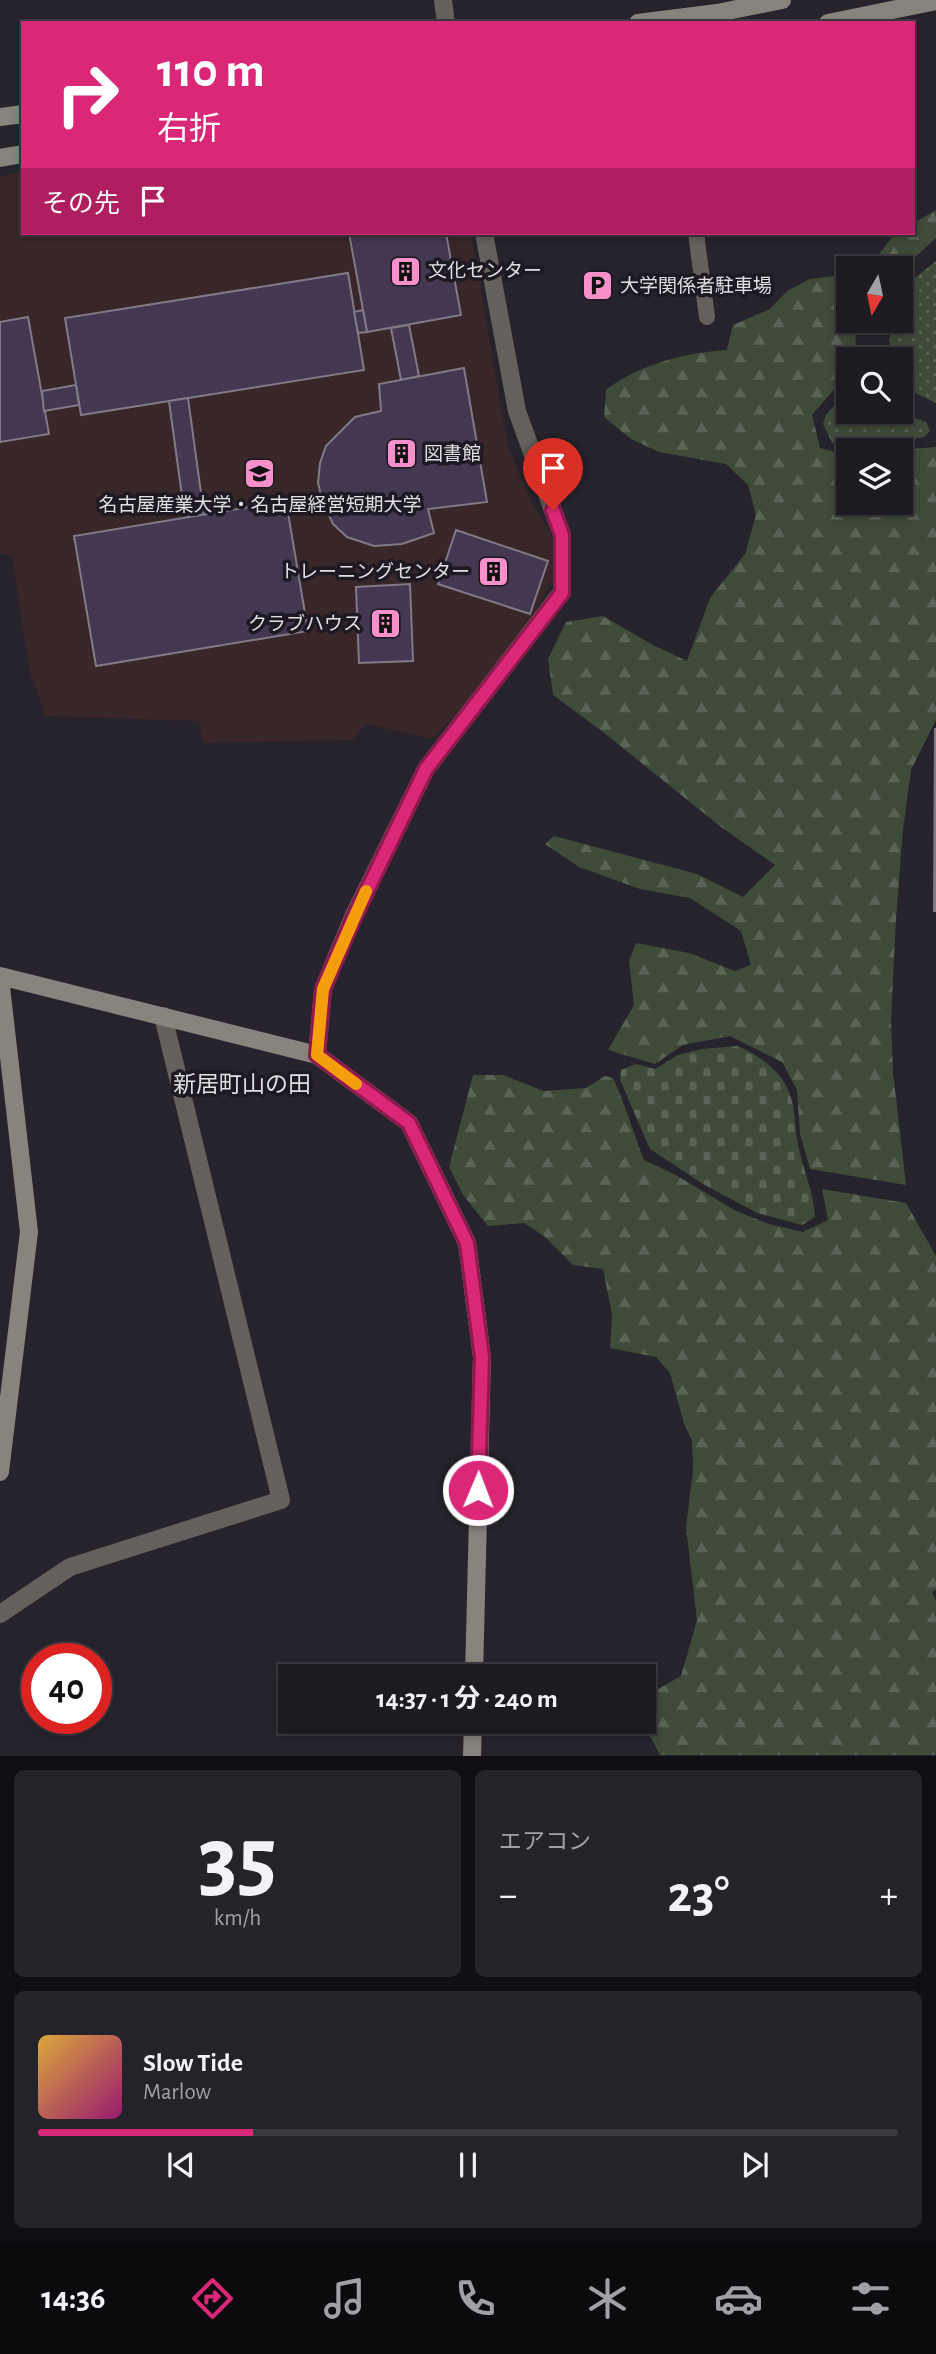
<!DOCTYPE html>
<html lang="ja">
<head>
<meta charset="utf-8">
<style>
	body { margin:0; font-family:"Alegreya Sans","Noto Sans JP",sans-serif; background:#25232a; color:#f1f3f6; height:100vh; display:flex; flex-direction:column; font-size:26px; white-space:nowrap }
	* { box-sizing:border-box; margin:0 }
	p { font-size:23px; color:#a0a1a5 }
	.icon { flex:none; width:38px; height:38px; fill:none; stroke:currentColor; stroke-width:2; stroke-linecap:round; stroke-linejoin:round }
	.map { position:relative; height:1756px; overflow:hidden }
	.sheet { display:flex; flex-direction:column; gap:14px; padding:14px; background:#100e12; flex:1 }
	.sheet>* { flex:none }
	.top-card { position:absolute; left:21px; top:21px; width:894px; height:214px; border-radius:0px; box-shadow:0 4px 10px #0003,0 0 0 2px #3b383f; background:#db2777; color:#fff; overflow:hidden }
	.needle { width:46px; rotate:189deg }
	.tools { position:absolute; left:836px; top:256px; display:grid; gap:14px }
	.tools a { display:grid; place-items:center; width:77px; height:77px; border-radius:0px; background:#1d1a21; box-shadow:0 4px 10px #0003,0 0 0 2px #3b383f; font-size:35px }
	.speed { position:absolute; left:21px; top:1643px; display:flex; gap:14px; font-size:35px; font-weight:700; text-align:center }
	.speed>* { display:grid; place-content:center; width:91px; height:91px; border-radius:50%; background:#1d1a21; box-shadow:0 4px 10px #0003,0 0 0 2px #3b383f; line-height:1 }
	.speed .limit { border:10px solid #d22; background:#fff; color:#111 }
	.pin { position:absolute; display:grid; place-items:center; width:60px; height:60px; color:#fff; margin:-72px -30px; border-radius:50% 50% 50% 0; rotate:-45deg; box-shadow:0 0 7px #0007 }
	.pin .icon { rotate:45deg }
	.me { position:absolute; width:77px; margin:-38px; rotate:1deg; stroke-linejoin:round; filter:drop-shadow(0 0 5px #0008) }
	.turn { display:flex; align-items:center; gap:24px; height:147px; padding:0 21px; font-size:32px }
	.turn .icon { width:91px; height:91px; stroke-width:2.5 }
	.turn b { display:block; font-size:49px; line-height:60px }
	.then { display:flex; align-items:center; height:66px; padding:0 21px; background:#0003; gap:14px; font-size:26px }
	.big { font-size:52px; font-weight:700; line-height:1.1 }
	.sheet .widget { flex:1; display:flex; flex-direction:column; justify-content:center; gap:10px; min-width:0; padding:0 24px; border-radius:10px; background:#25232a }
	.sheet .dial { align-items:center; gap:0 }
	.dial b { font-size:91px; line-height:1 }
	.song { display:flex; align-items:center; gap:21px }
	.cover { width:84px; height:84px; border-radius:10px; background:linear-gradient(135deg,hsl(40 70% 55%),hsl(320 70% 35%)) }
	.played { height:7px; border-radius:4px; background:linear-gradient(90deg,#db2777 25%,#3b383f 25%) }
	.keys { display:flex; justify-content:space-around; direction:ltr }
	.heat { display:flex; justify-content:space-between; align-items:center; font-size:38px; direction:ltr }
	.sheet .tiles { flex:1; display:grid; gap:14px; grid-template-columns:1fr 1fr }
	.widget:last-child { grid-column:span 2 }
	.trip { position:absolute; left:278px; top:1664px; width:378px; height:70px; border-radius:0px; background:#1d1a21; box-shadow:0 4px 10px #0003,0 0 0 2px #3b383f; font-weight:700; line-height:70px; text-align:center }
	.menu { display:flex; height:112px; justify-content:space-around; align-items:center; background:#0c0a0d; color:#a0a1a5 }
	.menu .icon { width:49px; height:49px }
	.menu .current { color:#db2777 }
	.menu b { font-size:32px; color:#f1f3f6 }
	.map>svg:first-child { display:block }
	.education { fill:#392629 }
	.forest { fill:url(#forest-firs) }
	.cemetery { fill:url(#cemetery-stones) }
	.park { fill:url(#park-dots) }
	.building { fill:#433752; stroke:#7f7a86; stroke-width:2 }
	.lines { fill:none; stroke-linecap:round; stroke-linejoin:round }
	.lane { stroke:#64615c; stroke-width:16 }
	.street { stroke:#64615c; stroke-width:18 }
	.secondary { stroke:#88837c; stroke-width:18 }
	.route-casing { stroke:#8e194d; stroke-width:18 }
	.route { stroke:#db2777; stroke-width:12 }
	.slow { stroke:#f59e0b; stroke-width:12 }
	.labels { text-anchor:middle; dominant-baseline:central; stroke-width:7; stroke-linejoin:round; paint-order:stroke }
	.poi-label { font-size:19px; fill:#e0dde3; stroke:#1d1922; text-anchor:start }
	.quarter-label { font-size:23px; fill:#e0dde3; stroke:#1d1922 }
</style>
</head>
<body>
<div class="map">
<svg width="936" height="1756" viewBox="0 0 936 1756">
	<defs>
		<pattern id="forest-firs" width="22" height="20" patternUnits="userSpaceOnUse" patternTransform="scale(1.75)"><rect width="22" height="20" fill="#3e4b39"/><path d="M5 1l3.5 6h-7zM16 11l3.5 6h-7z" fill="#5a6456"/></pattern>
		<pattern id="cemetery-stones" width="16" height="16" patternUnits="userSpaceOnUse" patternTransform="scale(1.75)"><rect width="16" height="16" fill="#3e4b39"/><path d="M2 7V4a2 2 0 0 1 4 0v3zM10 15v-3a2 2 0 0 1 4 0v3z" fill="#5a6456"/></pattern>
		<pattern id="park-dots" width="8" height="8" patternUnits="userSpaceOnUse" patternTransform="scale(1.75)"><rect width="8" height="8" fill="#3e4b39"/><path d="M2 2h.1M6 6h.1" fill="none" stroke="#5a6456" stroke-width="1.8" stroke-linecap="round"/></pattern>
	</defs>
	<rect width="100%" height="100%" fill="#27232c"/>
	<!-- education -->
	<path class="education" d="M23 172V233H471L508 447 531 501 558 546 553 578 518 644 465 706 432 739 366 724 352 740 202 743 199 721 45 716 29 669 12 555 0 554V176Z"/>
	<!-- forest -->
	<g class="forest">
		<path d="M936 210V238L901 270V268H866L870 266 893 236 898 233H914V223Z"/>
		<path d="M849 274V320H863L856 330 855 359H849V372L812 415 820 448 849 456V502H901V450L936 447V720L911 770 903 829 896 919 891 1021 893 1072 906 1185 810 1169 800 1134 797 1090 782 1062 730 1036 683 1045 655 1064 608 1050 634 1005 629 961 636 943 689 953 735 971 751 965 741 931 690 898 640 889 579 867 545 844 554 836 697 874 743 897 775 865 721 827 603 732 553 695 548 659 566 622 603 616 653 645 687 661 710 598 745 554 756 515 748 485 726 464 659 452 631 439 604 417 606 390C639 364 685 353 727 350L733 325 770 309 787 291 810 279Z"/>
		<path d="M473 1075H503L544 1091 586 1088 605 1076 613 1078C626 1105 633 1133 644 1160L674 1174 736 1211 769 1224 803 1232 828 1220 822 1189 906 1203 936 1256V1590L932 1592 936 1601V1755H660L643 1722 644 1697 681 1676 697 1620 686 1527 693 1471 692 1441 683 1420 670 1373 656 1357 610 1348 612 1315 603 1269 573 1265 544 1236 524 1223 488 1226 463 1195 449 1167Z"/>
	</g>
	<!-- cemetery -->
	<path class="cemetery" d="M738 1046C763 1058 784 1072 792 1101 796 1117 795 1134 799 1149 804 1172 814 1194 815 1217L802 1225 757 1213 703 1184 650 1149 620 1080 621 1070 636 1064 655 1069 678 1055 702 1049Z"/>
	<!-- park -->
	<g class="park">
		<path d="M936 261V403L917 394 901 379V359H894L889 340 893 320H901V289Z"/>
		<path d="M849 389V411H895L926 422 930 431 924 437 859 449 832 443 823 424 826 415Z"/>
	</g>
	<!-- building -->
	<g class="building">
		<path d="M349 233H446L461 315 367 332Z"/>
		<path d="M348 273 364 370 81 415 65 318Z"/>
		<path d="M363 310 367 332 358 333 354 312Z"/>
		<path d="M28 317 49 434 0 442V322Z"/>
		<path d="M409 325 419 376 401 380 391 328Z"/>
		<path d="M464 368 487 502 428 509 434 533 402 544 374 546 347 537 333 524 323 503 318 483 320 463 326 446 355 417 381 411 379 384Z"/>
		<path d="M76 385 79 405 44 411 42 391Z"/>
		<path d="M188 398 204 515 185 518 169 401Z"/>
		<path d="M286 501 308 631 96 666 74 536Z"/>
		<path d="M456 530 548 561 530 614 438 584Z"/>
		<path d="M410 584 413 661 359 663 356 587Z"/>
		<path d="M935 729H936V911H934Z"/>
	</g>
	<g class="lines">
		<!-- lane -->
		<path class="lane" d="M696 233 707 317"/>
		<!-- street -->
		<g class="street">
			<path d="M443 0 446 23"/>
			<path d="M317 1055 323 989 354 915 426 769 562 592V535L517 411 484 233"/>
			<path d="M0 1614 70 1567 281 1500 163 1016"/>
		</g>
		<!-- secondary -->
		<g class="secondary">
			<path d="M638 23 717 13 782 0"/>
			<path d="M828 23 936 1"/>
			<path d="M0 117 23 114"/>
			<path d="M0 158 23 154"/>
			<path d="M0 976 317 1055 409 1123 467 1243 482 1357 474 1676"/>
			<path d="M0 978 29 1232 0 1472"/>
			<path d="M472 1756 473 1722"/>
		</g>
	</g>
	<g class="lines">
		<defs>
			<path id="route" d="M478 1490 482 1357 467 1243 409 1123 317 1055 323 989 355 915 426 769 562 593V535L553 510"/>
		</defs>
		<!-- route casing -->
		<use href="#route" class="route-casing"/>
		<!-- route -->
		<use href="#route" class="route"/>
		<!-- slow -->
		<path class="slow" d="M356 1084 317 1055 323 989 366 891"/>
	</g>
	<!-- icons -->
	<defs>
		<symbol id="building-square" viewBox="-11 -11 22 22"><rect x="-9" y="-9" width="18" height="18" rx="4" fill="#f890cb" stroke="#1d1922"/><path d="M-4-6H4V6H1V3H-1V6H-4ZM-2.5-4.3h1.7v1.8h-1.7ZM.8-4.3h1.7v1.8H.8ZM-2.5-1h1.7V.8h-1.7ZM.8-1h1.7V.8H.8Z" fill="#111"/></symbol>
		<symbol id="parking-square" viewBox="-11 -11 22 22"><rect x="-9" y="-9" width="18" height="18" rx="4" fill="#f890cb" stroke="#1d1922"/><path d="M-3.5-5.5H1a3.5 3.5 0 0 1 0 7H-1V5.5H-3.5ZM-1-3.4V-.6H.8a1.4 1.4 0 0 0 0-2.8Z" fill="#111"/></symbol>
		<symbol id="university-square" viewBox="-11 -11 22 22"><rect x="-9" y="-9" width="18" height="18" rx="4" fill="#f890cb" stroke="#1d1922"/><path d="M0-5L7-2L0 1L-7-2ZM-4 1L0 2.5L4 1V4Q0 6-4 4Z" fill="#111"/></symbol>
	</defs>
	<g fill-rule="evenodd">
		<use href="#building-square" x="388" y="254" width="35" height="35"/>
		<use href="#parking-square" x="580" y="268" width="35" height="35"/>
		<use href="#building-square" x="384" y="436" width="35" height="35"/>
		<use href="#university-square" x="242" y="456" width="35" height="35"/>
		<use href="#building-square" x="476" y="554" width="35" height="35"/>
		<use href="#building-square" x="368" y="606" width="35" height="35"/>
	</g>
	<g class="labels">
		<!-- poi labels -->
		<g class="poi-label">
			<text x="428" y="271">文化センター</text>
			<text x="620" y="286">大学関係者駐車場</text>
			<text x="424" y="454">図書館</text>
			<text x="260" y="505" text-anchor="middle">名古屋産業大学・名古屋経営短期大学</text>
			<text x="470" y="572" text-anchor="end">トレーニングセンター</text>
			<text x="362" y="624" text-anchor="end">クラブハウス</text>
		</g>
		<!-- quarter labels -->
		<g class="quarter-label">
			<text x="242" y="1085">新居町山の田</text>
		</g>
	</g>
</svg>
<div class="tools">
<a><svg class="needle" viewBox="-14 -14 28 28"><path d="M0-13l5 13h-10z" fill="#e53935"/><path d="M0 13l5-13h-10z" fill="#a0a1a5"/></svg></a>
<a><svg class="icon" aria-label="search" viewBox="0 0 24 24"><circle cx="10" cy="10" r="6"/><path d="M15 15l6 6"/></svg></a>
<a><svg class="icon" aria-label="layers" viewBox="0 0 24 24"><path d="M12 4l9 5-9 5-9-5zM3 14l9 5 9-5"/></svg></a>
</div>
<div class="speed"><div class="limit">40</div></div>
<div class="pin" style="left:553px;top:510px;background:#d93025"><svg class="icon" aria-label="arrive" viewBox="0 0 24 24"><path d="M6 21V4h12l-3 4 3 4H6"/></svg></div>
<svg class="me" style="left:478px;top:1490px" viewBox="-20 -20 40 40"><circle r="17" fill="#db2777" stroke="#fff" stroke-width="3"/><path d="M0-11L8 9 0 5-8 9z" fill="#fff"/></svg>
<div class="trip">14:37 · 1 分 · 240 m</div>
<div class="top-card">
<div class="turn"><svg class="icon" aria-label="right" viewBox="0 0 24 24"><path d="M7 20v-9h11M14 6l5 5-5 5"/></svg><div><b>110 m</b>右折</div></div>
<div class="then">その先<svg class="icon" aria-label="arrive" viewBox="0 0 24 24"><path d="M6 21V4h12l-3 4 3 4H6"/></svg></div>
</div>
</div>
<section class="sheet">
<div class="tiles">
<div class="widget dial"><b>35</b><p>km/h</p></div>
<div class="widget"><p>エアコン</p>
<div class="heat"><a>−</a><b class="big">23°</b><a>+</a></div>
</div>
<div class="widget">
<div class="song"><i class="cover"></i><div><b>Slow Tide</b><p>Marlow</p></div></div>
<div class="played"></div>
<div class="keys"><svg class="icon" aria-label="previous" viewBox="0 0 24 24"><path d="M18 5L8 12l10 7zM5 5v14"/></svg><svg class="icon" aria-label="pause" viewBox="0 0 24 24"><path d="M8 5v14M16 5v14"/></svg><svg class="icon" aria-label="next" viewBox="0 0 24 24"><path d="M6 5l10 7-10 7zM19 5v14"/></svg></div>
</div>
</div>
</section>
<nav class="menu">
<b>14:36</b>
<svg class="icon current" aria-label="directions" viewBox="0 0 24 24"><path d="M12 3l9 9-9 9-9-9zM9 14v-3h6M13 9l2 2-2 2"/></svg>
<svg class="icon" aria-label="music" viewBox="0 0 24 24"><path d="M9 18V5l10-2v13"/><circle cx="6" cy="18" r="3"/><circle cx="16" cy="16" r="3"/></svg>
<svg class="icon" aria-label="phone" viewBox="0 0 24 24"><path d="M5 4h4l2 5-3 2q2 4 5 5l2-3 5 2v4C11 20 4 13 5 4z"/></svg>
<svg class="icon" aria-label="climate" viewBox="0 0 24 24"><path d="M12 3v18M4 7l16 10M4 17L20 7"/></svg>
<svg class="icon" aria-label="car" viewBox="0 0 24 24"><path d="M5 17H2v-5l4-1 3-4h7l3 4 3 1v5h-3M9 17h6M6 11h13"/><circle cx="7" cy="17" r="2"/><circle cx="17" cy="17" r="2"/></svg>
<svg class="icon" aria-label="filters" viewBox="0 0 24 24"><path d="M4 7h16M4 17h16"/><circle cx="9" cy="7" r="2"/><circle cx="15" cy="17" r="2"/></svg>
</nav>
</body>
</html>
